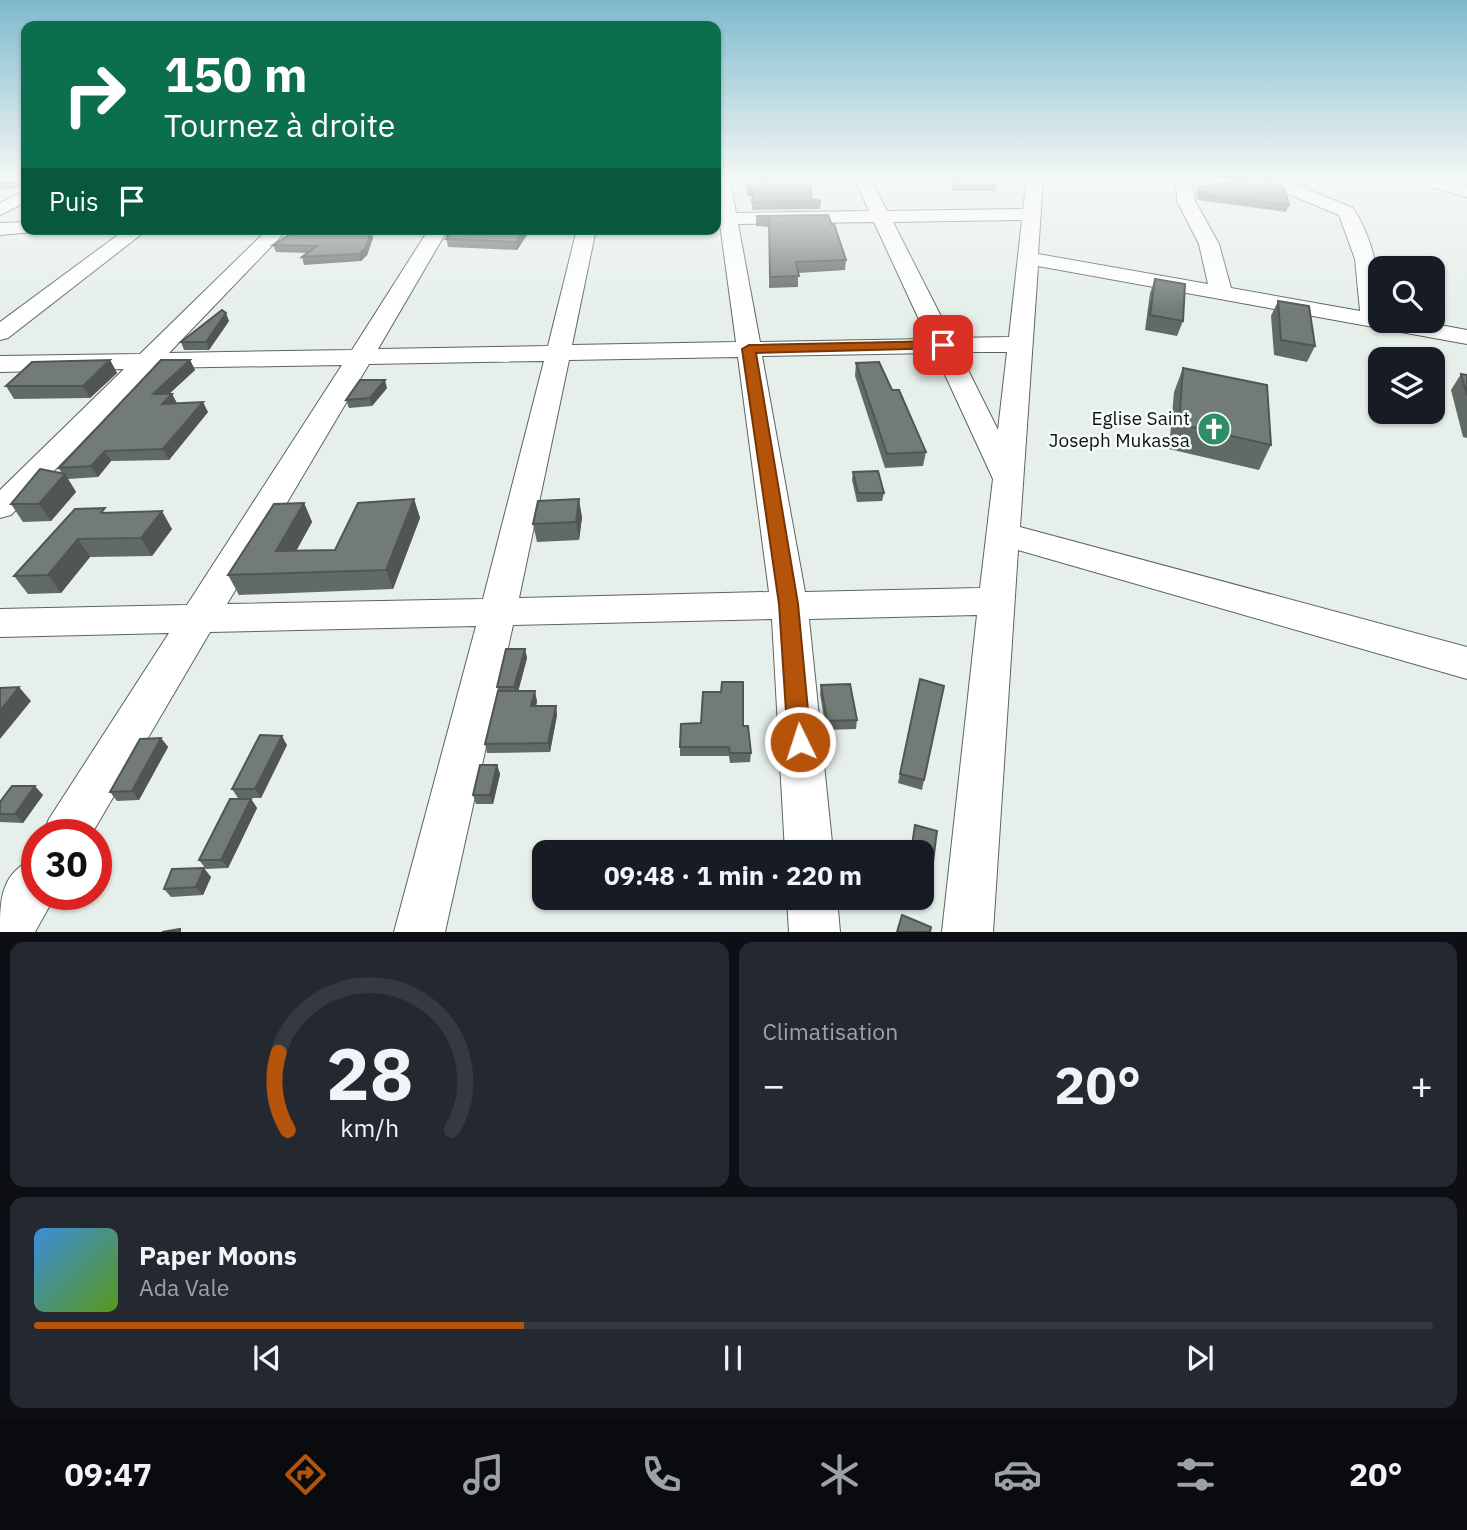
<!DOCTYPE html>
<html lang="fr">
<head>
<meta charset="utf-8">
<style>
	body { margin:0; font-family:"IBM Plex Sans",sans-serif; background:#242831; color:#f1f3f6; height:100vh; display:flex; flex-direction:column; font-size:26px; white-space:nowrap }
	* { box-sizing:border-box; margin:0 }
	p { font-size:23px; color:#9ea1a6 }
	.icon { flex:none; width:38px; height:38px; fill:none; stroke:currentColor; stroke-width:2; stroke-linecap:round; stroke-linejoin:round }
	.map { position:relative; height:932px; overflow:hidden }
	.drawer { display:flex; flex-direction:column; gap:10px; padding:10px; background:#0d0f14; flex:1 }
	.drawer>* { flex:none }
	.hud { position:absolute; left:21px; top:21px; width:700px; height:214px; border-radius:14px; box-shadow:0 2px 5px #0004; background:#0b6e4f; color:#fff; overflow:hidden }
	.tools { position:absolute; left:1368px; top:256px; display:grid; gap:14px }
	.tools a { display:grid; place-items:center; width:77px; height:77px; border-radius:14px; background:#171b24; box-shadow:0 2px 5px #0004; font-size:35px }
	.speed { position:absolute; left:21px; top:819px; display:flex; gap:14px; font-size:35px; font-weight:700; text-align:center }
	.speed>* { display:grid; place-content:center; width:91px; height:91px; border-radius:50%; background:#171b24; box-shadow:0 2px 5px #0004; line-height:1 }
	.speed .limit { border:10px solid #d22; background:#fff; color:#111 }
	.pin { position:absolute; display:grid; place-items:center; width:60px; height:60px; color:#fff; margin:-30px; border-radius:14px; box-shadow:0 4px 10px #0006 }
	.me { position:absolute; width:77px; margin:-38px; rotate:356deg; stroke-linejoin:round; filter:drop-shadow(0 0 5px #0008) }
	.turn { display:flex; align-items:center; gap:24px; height:147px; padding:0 28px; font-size:32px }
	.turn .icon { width:91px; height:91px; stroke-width:2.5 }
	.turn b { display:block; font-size:49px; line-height:60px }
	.then { display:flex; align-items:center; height:66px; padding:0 28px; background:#0003; gap:14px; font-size:26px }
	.big { font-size:52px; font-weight:700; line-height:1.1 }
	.drawer .tile { flex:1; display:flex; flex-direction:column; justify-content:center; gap:10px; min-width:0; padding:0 24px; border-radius:14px; background:#242831 }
	.drawer .dial { align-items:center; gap:0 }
	.dial svg { height:182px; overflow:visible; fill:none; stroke:#363941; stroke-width:7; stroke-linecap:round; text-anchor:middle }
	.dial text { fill:#f1f3f6; stroke:none }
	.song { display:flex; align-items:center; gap:21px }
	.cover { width:84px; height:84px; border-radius:10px; background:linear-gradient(135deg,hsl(210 70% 55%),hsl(90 70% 35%)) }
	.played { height:7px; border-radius:4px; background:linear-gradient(90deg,#b45309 35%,#363941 35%) }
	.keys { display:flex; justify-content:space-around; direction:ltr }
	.heat { display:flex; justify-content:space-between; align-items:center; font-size:38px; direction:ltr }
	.drawer .tiles { flex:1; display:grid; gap:10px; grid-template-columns:1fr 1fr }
	.tile:last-child { grid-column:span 2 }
	.trip { position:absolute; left:532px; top:840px; width:402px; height:70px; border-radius:14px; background:#171b24; box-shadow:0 2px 5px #0004; font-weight:700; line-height:70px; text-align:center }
	.tab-bar { display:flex; height:112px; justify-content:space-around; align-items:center; background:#090b0e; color:#9ea1a6 }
	.tab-bar .icon { width:49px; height:49px }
	.tab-bar .active { color:#b45309 }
	.tab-bar b { font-size:32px; color:#f1f3f6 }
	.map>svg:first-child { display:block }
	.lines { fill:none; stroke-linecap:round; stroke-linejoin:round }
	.minor-casing { stroke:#5c6460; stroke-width:2 }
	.minor { fill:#fff; fill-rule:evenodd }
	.wall { fill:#626a65 }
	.shaded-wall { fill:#505653 }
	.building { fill:#727b76; stroke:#505653; stroke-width:2 }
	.route { fill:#b45309; stroke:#753606; stroke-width:2 }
	.labels { text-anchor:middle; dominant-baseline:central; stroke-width:5; stroke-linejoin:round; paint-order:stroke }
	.poi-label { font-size:19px; fill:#101312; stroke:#f3fcf7; text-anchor:end }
</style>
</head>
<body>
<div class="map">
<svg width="1467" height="932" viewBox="0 0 1467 932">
	<rect width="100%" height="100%" fill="#e6efea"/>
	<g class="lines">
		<defs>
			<g id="minor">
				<path d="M716 180H730L736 213 869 211 855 180H871L887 211 1023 209 1027 180H1043L1038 254 1208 284 1199 244 1177 201 1176 180H1192L1195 201 1219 244 1231 288 1360 311 1355 259 1339 215 1264 184 1262 180H1284L1353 208C1375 241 1381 282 1381 320H1413L1467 330V344L1038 266 1020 527 1467 647V679L1018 550 993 932H942L977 615 809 619 833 852H785L772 619 513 625 445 932H394L476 626 210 632 91 835H42L49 819 169 633 0 637V609L187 605 342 365 154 368 11 515 0 518V490L124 369 0 372V356L140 354 268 229H288L169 353 352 350 429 229H448L378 349 548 346 577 229H596L572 345 736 342 720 224H716V214L718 213ZM1022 220 1009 337 952 338 893 222ZM874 222 928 339 760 342 738 224ZM959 352H1007L998 430ZM935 353 993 479 980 588 805 592 762 356ZM738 357 769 592 519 598 569 360ZM544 361 483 599 227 604 369 364Z"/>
				<path d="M1419 180H1444L1467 187V197L1421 184Z"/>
				<path d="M26 190V202L0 215V203Z"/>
				<path d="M26 222V229H35L33 232 0 235V223Z"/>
				<path d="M126 229H148L8 338 0 340V322Z"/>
				<path d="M37 857V894H56L54 898 35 932H0C0 897 1 872 37 857Z"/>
				<path d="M787 898H837L840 932H789Z"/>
			</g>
		</defs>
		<!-- minor casing -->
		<use href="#minor" class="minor-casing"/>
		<!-- minor -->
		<use href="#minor" class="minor"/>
	</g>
	<!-- wall -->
	<g class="wall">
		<path d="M948 180H995L996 185 995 191H953Z"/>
		<path d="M1091 180H1140L1138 184Z"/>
		<path d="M1199 187 1289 205 1286 212 1198 200 1196 193Z"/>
		<path d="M747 188 821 201 820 209 752 210 753 196H747Z"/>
		<path d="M756 216 832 225 846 260 845 270 798 273V287L769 288V227L756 226Z"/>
		<path d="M531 229 517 250 448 247 445 232Z"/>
		<path d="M371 231 373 238 367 255 361 261 304 265 302 257 308 253 276 252 273 245Z"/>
		<path d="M1155 279 1183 321 1177 336 1145 330 1150 293Z"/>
		<path d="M1278 301 1315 346 1307 362 1274 355 1271 316Z"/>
		<path d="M229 321 209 350H184L181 342Z"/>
		<path d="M110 360 117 373 90 398 14 399 6 386Z"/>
		<path d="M190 360 195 370 169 394H172L177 403 208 412 169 460 111 461 98 477 68 479 76 492 51 521 23 522 11 504 62 474 59 468Z"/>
		<path d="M856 363 892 390 926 452 923 466 885 468 855 376Z"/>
		<path d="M1183 368 1271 445 1259 470 1169 449 1174 392Z"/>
		<path d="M1461 374 1467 375V438L1463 437 1451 390Z"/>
		<path d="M387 388 372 406 349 408 346 400Z"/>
		<path d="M853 472 884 493 882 501 857 502 852 480Z"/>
		<path d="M414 499 420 518 393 589 239 595 228 575 304 503 312 522 296 551 335 550Z"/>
		<path d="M108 512 172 529 152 556 90 557 61 593 28 594 14 576Z"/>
		<path d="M582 517 579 540 537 542 533 524Z"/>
		<path d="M525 649 527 658 518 691 537 701 536 706H556L557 715 550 752 487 753 485 744 498 691 497 687Z"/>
		<path d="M920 679 924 780 922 790 898 783Z"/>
		<path d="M821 685 857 720 856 729 826 730 820 694Z"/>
		<path d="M743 726 751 753 750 762 730 763 729 756H680V747Z"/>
		<path d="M161 738 168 747 139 800 117 801 110 792Z"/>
		<path d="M287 745 261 798H238L232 789Z"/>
		<path d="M497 765 500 774 493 804H476L473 795Z"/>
		<path d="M43 795 23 823 0 822V802Z"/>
		<path d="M251 799 257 808 228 868 206 869 199 860Z"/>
		<path d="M915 825 931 877 928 886 922 884V852H910Z"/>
		<path d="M211 877 203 895 171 897 164 889Z"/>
	</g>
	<!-- shaded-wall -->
	<g class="shaded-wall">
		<path d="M17 180H26V182L16 188 0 190V183Z"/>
		<rect x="747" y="188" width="7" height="8"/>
		<path d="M524 229H531L517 250 516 242Z"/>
		<path d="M371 231 373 238 367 255 361 261 359 254Z"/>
		<path d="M226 313 229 321 209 350 206 342Z"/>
		<path d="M110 360 117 373 90 398 83 386Z"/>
		<path d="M190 360 195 370 158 404 153 394Z"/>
		<path d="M385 380 387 388 372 406 370 398Z"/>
		<path d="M172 394 177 404H162Z"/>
		<path d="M203 402 208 412 169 460 163 449Z"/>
		<path d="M105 451 111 461 98 477 91 466Z"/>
		<path d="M65 474 76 492 51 521 39 504Z"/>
		<path d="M414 499 420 518 393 589 386 570Z"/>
		<path d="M579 499 582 517 579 540 576 522Z"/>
		<path d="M304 503 312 522 285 571 276 551Z"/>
		<path d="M162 511 172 529 152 556 141 538Z"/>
		<path d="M78 539 90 557 61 593 48 575Z"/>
		<path d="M525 649 527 658 517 696 514 687Z"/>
		<path d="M19 687 31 701 0 739V711Z"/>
		<path d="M535 691 537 701 534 715 531 706Z"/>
		<path d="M556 706 557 715 550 752 548 743Z"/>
		<path d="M282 736 287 745 261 798 255 789Z"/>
		<path d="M161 738 168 747 139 800 132 791Z"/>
		<path d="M497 765 500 774 493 804 490 795Z"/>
		<path d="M35 786 43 795 23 823 15 814Z"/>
		<path d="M251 799 257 808 228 868 221 860Z"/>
		<path d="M204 868 211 877 203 895 196 887Z"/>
	</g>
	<!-- building -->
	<g class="building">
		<path d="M0 180H17L13 182 0 183Z"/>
		<path d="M751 180H811V199L821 201 752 202 754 188H747Z"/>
		<path d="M952 180H995L996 185H954Z"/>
		<path d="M1243 180H1269L1284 188 1289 205 1200 194 1199 187Z"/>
		<path d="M828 215 832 225 834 224 846 260 796 262 799 276 770 277 769 217 756 216Z"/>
		<path d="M299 229H335L371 231 365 248 359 254 302 257 317 246 273 245Z"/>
		<path d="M446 229H524L516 242 446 239 453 231 445 232Z"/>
		<path d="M1155 279 1185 284 1183 321 1150 315Z"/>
		<path d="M1278 301 1309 306 1315 346 1281 340Z"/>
		<path d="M222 310 226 313 206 342H181Z"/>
		<path d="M110 360 83 386H6L32 362Z"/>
		<path d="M161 360H190L153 394H172L162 404 203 402 163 449 105 451 91 466 59 468Z"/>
		<path d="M879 362 892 390H899L926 452 887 454 856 363Z"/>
		<path d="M1183 368 1267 385 1271 445 1179 424Z"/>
		<path d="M1461 374 1467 375V395Z"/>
		<path d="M360 380H385L370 398 346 400Z"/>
		<path d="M40 469 65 474 39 504H11Z"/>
		<path d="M878 471 884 493H858L853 472Z"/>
		<path d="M414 499 386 570 228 575 274 504 304 503 276 551 335 550 358 503Z"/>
		<path d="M579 499 576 522 533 524 538 501Z"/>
		<path d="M105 508 101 513 162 511 141 538 78 539 48 575 14 576 75 509Z"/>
		<path d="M506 649H525L514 687H497Z"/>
		<path d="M920 679 944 686 924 780 900 774Z"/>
		<path d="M722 682H743V726H748L751 753H730L729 747H680L681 724 701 723 703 692H721Z"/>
		<path d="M850 684 857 720 827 721 821 685Z"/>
		<path d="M19 687 0 711V688Z"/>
		<path d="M498 691H535L531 706H556L548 743 485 744Z"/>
		<path d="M260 735 282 736 255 789H232Z"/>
		<path d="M161 738 132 791 110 792 140 739Z"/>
		<path d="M480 765H497L490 795H473Z"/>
		<path d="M12 786H35L15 814H0V802Z"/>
		<path d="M230 799H251L221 860H199Z"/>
		<path d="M915 825 937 831 931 877 922 875V852H911Z"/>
		<path d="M204 868 196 887 164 889 172 869Z"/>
		<path d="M902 915 931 927 930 932H897Z"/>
		<path d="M180 929V932H162Z"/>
	</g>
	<!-- sky -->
	<linearGradient id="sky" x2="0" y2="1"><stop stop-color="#80b9cc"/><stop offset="0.58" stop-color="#f4f8f6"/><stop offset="1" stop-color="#f4f8f6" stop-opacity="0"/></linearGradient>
	<rect width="1467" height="310" fill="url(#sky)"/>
	<!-- route -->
	<path class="route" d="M943 341 950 345 948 348 756 353 798 604 811 742 808 749 800 752 792 749 788 742 779 604 742 349 749 345Z"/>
	<!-- icons -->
	<defs>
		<symbol id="church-disc" viewBox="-11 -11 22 22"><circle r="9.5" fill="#2f8e67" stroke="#f3fcf7"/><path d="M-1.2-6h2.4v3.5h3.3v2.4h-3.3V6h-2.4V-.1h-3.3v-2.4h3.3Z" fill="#fff"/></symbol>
	</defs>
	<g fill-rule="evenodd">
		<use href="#church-disc" x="1195" y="410" width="38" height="38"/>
	</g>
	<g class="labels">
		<!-- poi labels -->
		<g class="poi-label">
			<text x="1190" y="418">Eglise Saint<tspan x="1190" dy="22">Joseph Mukassa</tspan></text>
		</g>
	</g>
</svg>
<div class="tools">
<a><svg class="icon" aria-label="search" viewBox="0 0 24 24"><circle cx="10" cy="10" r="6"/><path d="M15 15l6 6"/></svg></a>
<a><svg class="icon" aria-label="layers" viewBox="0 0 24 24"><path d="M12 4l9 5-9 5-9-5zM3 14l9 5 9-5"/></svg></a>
</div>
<div class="speed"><div class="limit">30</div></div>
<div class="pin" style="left:943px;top:345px;background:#d93025"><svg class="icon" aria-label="arrive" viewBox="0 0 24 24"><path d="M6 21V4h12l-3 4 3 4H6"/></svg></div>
<svg class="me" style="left:800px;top:742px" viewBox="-20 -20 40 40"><circle r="17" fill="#b45309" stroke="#fff" stroke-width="3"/><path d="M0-11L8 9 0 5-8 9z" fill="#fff"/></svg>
<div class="trip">09:48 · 1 min · 220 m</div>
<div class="hud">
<div class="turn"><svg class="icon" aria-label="right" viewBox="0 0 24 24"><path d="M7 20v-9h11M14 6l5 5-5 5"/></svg><div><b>150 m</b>Tournez à droite</div></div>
<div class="then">Puis<svg class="icon" aria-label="arrive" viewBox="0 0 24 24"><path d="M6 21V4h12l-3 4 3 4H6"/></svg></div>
</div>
</div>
<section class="drawer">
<div class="tiles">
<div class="tile dial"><svg viewBox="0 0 100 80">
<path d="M14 69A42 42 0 1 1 86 69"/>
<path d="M14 69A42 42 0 0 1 10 35" stroke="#b45309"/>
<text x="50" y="56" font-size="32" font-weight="700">28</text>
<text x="50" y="72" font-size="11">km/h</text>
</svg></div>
<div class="tile"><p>Climatisation</p>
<div class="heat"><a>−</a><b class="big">20°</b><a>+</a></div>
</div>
<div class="tile">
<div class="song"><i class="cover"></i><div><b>Paper Moons</b><p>Ada Vale</p></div></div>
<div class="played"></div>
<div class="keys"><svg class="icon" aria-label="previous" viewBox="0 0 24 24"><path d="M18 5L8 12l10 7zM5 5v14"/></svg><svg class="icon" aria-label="pause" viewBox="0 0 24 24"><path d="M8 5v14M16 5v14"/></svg><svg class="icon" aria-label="next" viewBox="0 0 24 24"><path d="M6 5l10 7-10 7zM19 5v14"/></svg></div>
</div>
</div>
</section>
<nav class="tab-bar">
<b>09:47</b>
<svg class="icon active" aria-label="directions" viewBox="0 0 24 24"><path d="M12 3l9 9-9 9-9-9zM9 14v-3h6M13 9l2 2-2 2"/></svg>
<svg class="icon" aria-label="music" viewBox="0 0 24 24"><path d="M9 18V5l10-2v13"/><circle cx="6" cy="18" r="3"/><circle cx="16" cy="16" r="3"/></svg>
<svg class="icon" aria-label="phone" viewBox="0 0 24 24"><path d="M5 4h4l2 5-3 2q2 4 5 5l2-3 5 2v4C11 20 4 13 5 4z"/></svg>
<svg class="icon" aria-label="climate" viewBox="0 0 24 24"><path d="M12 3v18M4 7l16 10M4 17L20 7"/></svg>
<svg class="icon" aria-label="car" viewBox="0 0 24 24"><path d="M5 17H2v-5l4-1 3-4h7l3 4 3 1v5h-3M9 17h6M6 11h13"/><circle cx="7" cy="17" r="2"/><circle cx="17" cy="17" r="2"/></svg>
<svg class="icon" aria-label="filters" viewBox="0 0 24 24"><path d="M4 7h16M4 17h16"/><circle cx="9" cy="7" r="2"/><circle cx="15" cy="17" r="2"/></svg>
<b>20°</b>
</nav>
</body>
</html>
